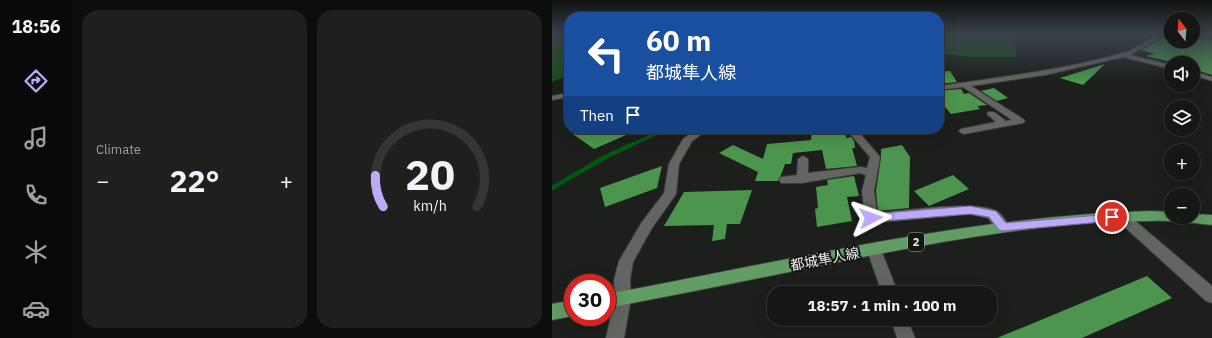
<!DOCTYPE html>
<html lang="en">
<head>
<meta charset="utf-8">
<style>
	body { margin:0; font-family:"IBM Plex Sans","Noto Sans JP",sans-serif; background:#1e201e; color:#f1f3f6; height:100vh; display:flex; flex-direction:column; font-size:15px; white-space:nowrap }
	* { box-sizing:border-box; margin:0 }
	p { font-size:13px; color:#9d9fa0 }
	.icon { flex:none; width:22px; height:22px; fill:none; stroke:currentColor; stroke-width:2; stroke-linecap:round; stroke-linejoin:round }
	.map { position:relative; flex:1; overflow:hidden }
	.sheet { display:flex; flex-direction:column; gap:10px; padding:10px; background:#0c0d0c; width:480px }
	.sheet>* { flex:none }
	.hud { position:absolute; left:12px; top:12px; width:380px; height:122px; border-radius:16px; box-shadow:0 4px 16px #0002,0 0 0 1px #343634; background:#1a4fa0; color:#fff; overflow:hidden }
	.needle { width:26px; rotate:343deg }
	.controls { position:absolute; left:612px; top:12px; display:grid; gap:8px }
	.controls a { display:grid; place-items:center; width:36px; height:36px; border-radius:50%; background:#151715; box-shadow:0 4px 16px #0002,0 0 0 1px #343634; font-size:20px }
	.speed { position:absolute; left:12px; top:274px; display:flex; gap:8px; font-size:20px; font-weight:700; text-align:center }
	.speed>* { display:grid; place-content:center; width:52px; height:52px; border-radius:50%; background:#151715; box-shadow:0 4px 16px #0002,0 0 0 1px #343634; line-height:1 }
	.speed .limit { border:6px solid #d22; background:#fff; color:#111 }
	.pin { position:absolute; display:grid; place-items:center; width:34px; height:34px; color:#fff; margin:-17px; border:2px solid #fff; border-radius:50%; box-shadow:0 1px 4px #0007 }
	.me { position:absolute; width:44px; margin:-22px; rotate:86deg; stroke-linejoin:round; filter:drop-shadow(0 0 3px #0008) }
	.turn { display:flex; align-items:center; gap:14px; height:84px; padding:0 16px; font-size:18px }
	.turn .icon { width:52px; height:52px; stroke-width:2.5 }
	.turn b { display:block; font-size:28px; line-height:34px }
	.then { display:flex; align-items:center; height:38px; padding:0 16px; background:#0003; gap:8px; font-size:15px }
	.big { font-size:30px; font-weight:800; line-height:1.1 }
	.sheet .tile { flex:1; display:flex; flex-direction:column; justify-content:center; gap:6px; min-width:0; padding:0 14px; border-radius:16px; background:#1e201e }
	.sheet .dial { align-items:center; gap:0 }
	.dial svg { height:104px; overflow:visible; fill:none; stroke:#343634; stroke-width:7; stroke-linecap:round; text-anchor:middle }
	.dial text { fill:#f1f3f6; stroke:none }
	.heat { display:flex; justify-content:space-between; align-items:center; font-size:22px; direction:ltr }
	.sheet .tiles { flex:1; display:grid; gap:10px; grid-template-columns:repeat(2,1fr) }
	.trip { position:absolute; left:215px; top:286px; width:230px; height:40px; border-radius:16px; background:#151715; box-shadow:0 4px 16px #0002,0 0 0 1px #343634; font-weight:800; line-height:40px; text-align:center }
	main { display:flex; flex:1; min-height:0 }
	.tab-bar { display:flex; flex-direction:column; width:72px; justify-content:space-around; align-items:center; background:#080908; color:#9d9fa0 }
	.tab-bar .icon { width:28px; height:28px }
	.tab-bar .active { color:#bcaaf6 }
	.tab-bar b { font-size:18px; color:#f1f3f6 }
	.map>svg:first-child { display:block }
	.green { fill:#1c4f1f }
	.lines { fill:none; stroke-linecap:round; stroke-linejoin:round }
	.stream-far1 { stroke:#015911; stroke-width:3.5 }
	.stream { stroke:#015911; stroke-width:4.5 }
	.building { fill:#4b954e }
	.minor-casing { stroke:#3a3c3a; stroke-width:2 }
	.primary-casing { stroke:#3a3c3a; stroke-width:2 }
	.minor { fill:#626562; fill-rule:evenodd }
	.primary { fill:#619d64; fill-rule:evenodd }
	.route { fill:#bcaaf6; stroke:#7a6ea0 }
	.labels { text-anchor:middle; dominant-baseline:central; stroke-width:4; stroke-linejoin:round; paint-order:stroke }
	.shield { fill:#131613; stroke:#adafad; stroke-width:1 }
	.shield-label { font-size:11px; font-weight:bold; fill:#eff1ef }
	.near-street-label { font-size:14px; fill:#eff1ef; stroke:#131613 }
</style>
</head>
<body>
<main>
<nav class="tab-bar">
<b>18:56</b>
<svg class="icon active" aria-label="directions" viewBox="0 0 24 24"><path d="M12 3l9 9-9 9-9-9zM9 14v-3h6M13 9l2 2-2 2"/></svg>
<svg class="icon" aria-label="music" viewBox="0 0 24 24"><path d="M9 18V5l10-2v13"/><circle cx="6" cy="18" r="3"/><circle cx="16" cy="16" r="3"/></svg>
<svg class="icon" aria-label="phone" viewBox="0 0 24 24"><path d="M5 4h4l2 5-3 2q2 4 5 5l2-3 5 2v4C11 20 4 13 5 4z"/></svg>
<svg class="icon" aria-label="climate" viewBox="0 0 24 24"><path d="M12 3v18M4 7l16 10M4 17L20 7"/></svg>
<svg class="icon" aria-label="car" viewBox="0 0 24 24"><path d="M5 17H2v-5l4-1 3-4h7l3 4 3 1v5h-3M9 17h6M6 11h13"/><circle cx="7" cy="17" r="2"/><circle cx="17" cy="17" r="2"/></svg>
</nav>
<section class="sheet">
<div class="tiles">
<div class="tile"><p>Climate</p>
<div class="heat"><a>−</a><b class="big">22°</b><a>+</a></div>
</div>
<div class="tile dial"><svg viewBox="0 0 100 80">
<path d="M14 69A42 42 0 1 1 86 69"/>
<path d="M14 69A42 42 0 0 1 8 45" stroke="#bcaaf6"/>
<text x="50" y="56" font-size="32" font-weight="700">20</text>
<text x="50" y="72" font-size="11">km/h</text>
</svg></div>
</div>
</section>
<div class="map">
<svg width="660" height="338" viewBox="0 0 660 338">
	<rect width="100%" height="100%" fill="#1c1f1c"/>
	<!-- green -->
	<g class="green">
		<path d="M0 34H17V75L0 82Z"/>
		<path d="M387 34H468L463 43 464 57H417L387 53Z"/>
	</g>
	<g class="lines">
		<!-- stream-far1 -->
		<path class="stream-far1" d="M79 145 115 129"/>
		<!-- stream -->
		<path class="stream" d="M0 188 53 157 81 144"/>
	</g>
	<!-- building -->
	<g class="building">
		<path d="M641 35 660 40V75L641 69V63H624L594 56 603 54 589 50 608 39 615 38 619 39V41H625L641 46Z"/>
		<path d="M553 64 531 85 508 78Z"/>
		<path d="M398 71 405 82 387 84V72Z"/>
		<path d="M442 88 456 98 445 101 429 91Z"/>
		<path d="M409 89 412 94 417 93 435 105 425 106 428 109 399 114 387 100V91Z"/>
		<path d="M37 129H88L42 149 21 134Z"/>
		<path d="M260 129H293L294 138 299 137 302 141 303 148H300L305 166 274 169 270 150 241 153 239 164H233L229 175 226 181H203L206 172 167 153 181 145 211 159 215 144 259 140Z"/>
		<path d="M350 145 358 157 357 208 326 211 324 191 329 157V149Z"/>
		<path d="M110 166 105 188 53 207 48 188Z"/>
		<path d="M401 175 417 189 377 206 362 191Z"/>
		<path d="M302 176 307 196 295 197 300 221 265 227 263 209 266 208 264 187 276 185 275 180Z"/>
		<path d="M200 190 188 224H175L173 239 160 241 162 225 112 226 132 192Z"/>
		<path d="M595 276 620 298 530 338H445Z"/>
	</g>
	<g class="lines">
		<defs>
			<g id="minor">
				<path d="M606 34H614L578 55 619 65V69L571 57 493 75 419 86 471 119 473 121 471 123 412 134 409 133 407 131 409 129 444 122 435 114 436 112H442L454 121 460 120 411 87 387 90V86C449 77 511 70 571 53 583 50 596 40 606 34Z"/>
				<path d="M642 34 660 35V39L643 35Z"/>
				<path d="M641 71 660 77V81L641 75Z"/>
				<path d="M17 93V97L0 100V96Z"/>
				<path d="M145 129H157L140 141 127 164 124 194 100 228 81 262 78 280 79 298 72 338H54L63 298 62 280 67 261 90 222 112 193 117 164 131 139Z"/>
				<path d="M294 129H304L328 157 322 191 325 213C349 211 426 200 444 211 449 213 455 222 458 227L456 230C446 234 442 225 436 218L418 214 319 223 314 221 313 218 310 191 314 175 308 173 250 183H229L227 180 229 177 245 175 246 159 251 156 256 159V173L308 167 315 168 318 157Z"/>
				<path d="M570 212 575 214 660 286V303L654 301 565 220 564 217 565 214Z"/>
				<path d="M322 244 327 246 329 250 346 293H330L315 250 317 246Z"/>
				<path d="M339 319H355L363 338H345Z"/>
			</g>
			<g id="primary">
				<path d="M599 211 619 212V217H641V214L660 215V225C640 223 619 220 599 221 500 221 402 239 306 258 222 275 139 292 55 308V294C235 261 416 216 599 211Z"/>
				<path d="M21 300V316L0 320V304Z"/>
			</g>
		</defs>
		<!-- minor casing -->
		<use href="#minor" class="minor-casing"/>
		<!-- primary casing -->
		<use href="#primary" class="primary-casing"/>
		<!-- minor -->
		<use href="#minor" class="minor"/>
		<!-- primary -->
		<use href="#primary" class="primary"/>
	</g>
	<!-- sky -->
	<linearGradient id="sky" x2="0" y2="1"><stop stop-color="#0f110f"/><stop offset="0.42" stop-color="#3a424b"/><stop offset="1" stop-color="#3a424b" stop-opacity="0"/></linearGradient>
	<rect width="660" height="81" fill="url(#sky)"/>
	<!-- route -->
	<path class="route" d="M418 206 444 211 454 223 560 214 563 215 565 217 563 220 560 221 451 231 447 230 437 217 418 214 319 222 315 221 314 218 315 215 319 214Z"/>
	<g class="labels">
		<!-- shield labels -->
		<rect class="shield" x="356" y="233" width="16" height="18" rx="3"/>
		<g class="shield-label">
			<text x="364" y="242">2</text>
		</g>
		<!-- near-street labels -->
		<g class="near-street-label">
			<text transform="translate(273 259) rotate(-11)">都城隼人線</text>
		</g>
	</g>
</svg>
<div class="controls">
<a><svg class="needle" viewBox="-14 -14 28 28"><path d="M0-13l5 13h-10z" fill="#e53935"/><path d="M0 13l5-13h-10z" fill="#9d9fa0"/></svg></a>
<a><svg class="icon" aria-label="sound" viewBox="0 0 24 24"><path d="M4 9h4l5-4v14l-5-4H4zM17 9q2 3 0 6"/></svg></a>
<a><svg class="icon" aria-label="layers" viewBox="0 0 24 24"><path d="M12 4l9 5-9 5-9-5zM3 14l9 5 9-5"/></svg></a>
<a>+</a>
<a>−</a>
</div>
<div class="speed"><div class="limit">30</div></div>
<div class="pin" style="left:560px;top:217px;background:#d93025"><svg class="icon" aria-label="arrive" viewBox="0 0 24 24"><path d="M6 21V4h12l-3 4 3 4H6"/></svg></div>
<svg class="me" style="left:319px;top:218px" viewBox="-20 -20 40 40"><path d="M0-17L14 15 0 8-14 15z" fill="#bcaaf6" stroke="#fff" stroke-width="4"/></svg>
<div class="trip">18:57 · 1 min · 100 m</div>
<div class="hud">
<div class="turn"><svg class="icon" aria-label="left" viewBox="0 0 24 24"><path d="M17 20v-9H6M10 6l-5 5 5 5"/></svg><div><b>60 m</b>都城隼人線</div></div>
<div class="then">Then<svg class="icon" aria-label="arrive" viewBox="0 0 24 24"><path d="M6 21V4h12l-3 4 3 4H6"/></svg></div>
</div>
</div>
</main>
</body>
</html>
